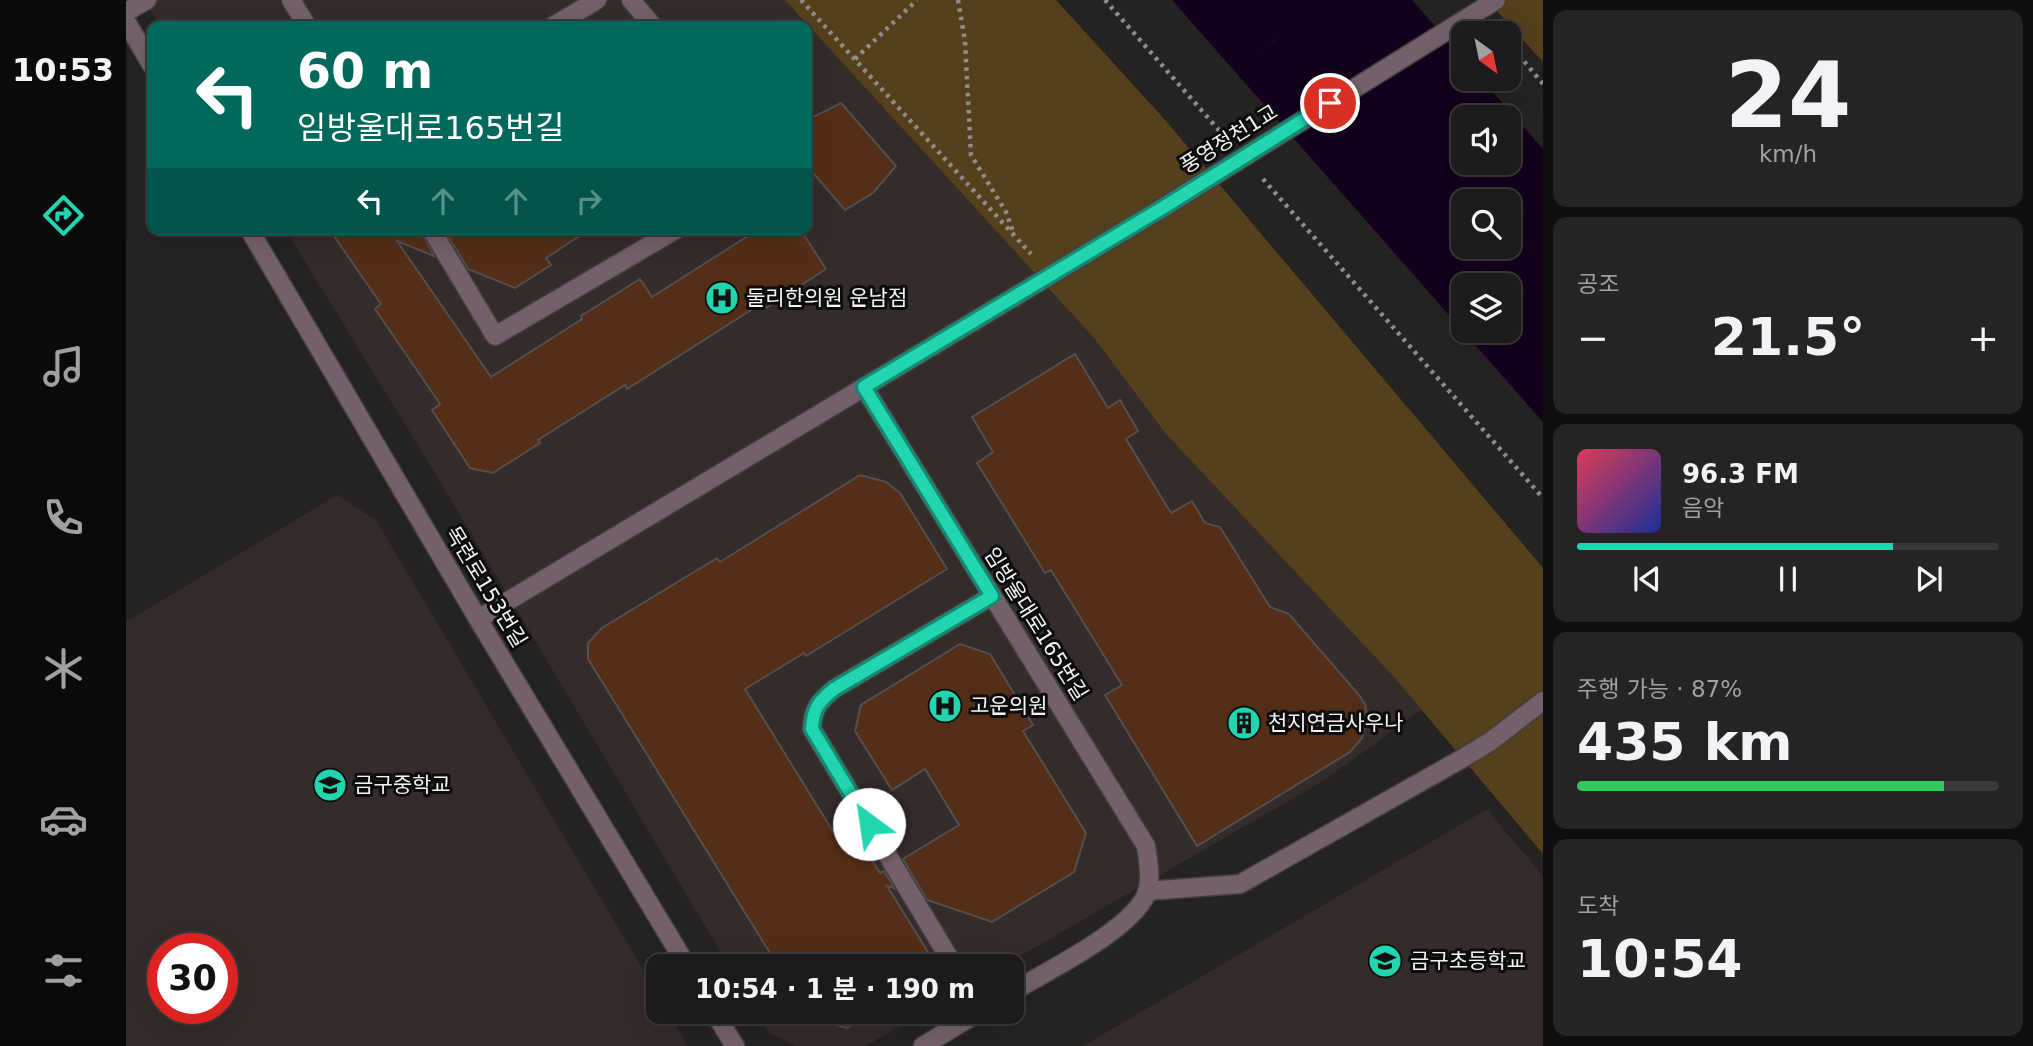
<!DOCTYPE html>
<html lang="ko">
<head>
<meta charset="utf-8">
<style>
	body { margin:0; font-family:"DejaVu Sans","Noto Sans KR",sans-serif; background:#252323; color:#f1f3f6; height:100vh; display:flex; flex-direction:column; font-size:26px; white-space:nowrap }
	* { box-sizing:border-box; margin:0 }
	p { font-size:23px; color:#a0a1a2 }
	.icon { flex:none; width:38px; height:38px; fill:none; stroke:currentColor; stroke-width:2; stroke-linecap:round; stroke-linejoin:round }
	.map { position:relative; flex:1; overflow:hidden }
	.details { display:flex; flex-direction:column; gap:10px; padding:10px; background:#0f0e0e; width:490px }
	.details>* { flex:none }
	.banner { position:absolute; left:21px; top:21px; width:665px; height:214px; border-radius:14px; box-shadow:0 7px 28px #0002,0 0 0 2px #3a3839; background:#00695c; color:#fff; overflow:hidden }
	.needle { width:46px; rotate:147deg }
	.fabs { position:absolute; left:1325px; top:21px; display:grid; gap:14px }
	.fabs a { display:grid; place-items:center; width:70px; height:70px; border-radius:14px; background:#1c1a1a; box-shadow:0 7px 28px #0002,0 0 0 2px #3a3839; font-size:35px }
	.speed { position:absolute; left:21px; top:933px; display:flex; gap:14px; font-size:35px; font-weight:700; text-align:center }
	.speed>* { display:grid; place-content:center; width:91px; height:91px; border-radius:50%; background:#1c1a1a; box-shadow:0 7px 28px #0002,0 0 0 2px #3a3839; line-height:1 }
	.speed .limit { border:10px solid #d22; background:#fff; color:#111 }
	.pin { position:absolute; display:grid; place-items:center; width:60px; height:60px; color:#fff; margin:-30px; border:4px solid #fff; border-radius:50%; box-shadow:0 2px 7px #0007 }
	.me { position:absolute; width:77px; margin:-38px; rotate:329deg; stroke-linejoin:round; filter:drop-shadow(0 0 5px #0008) }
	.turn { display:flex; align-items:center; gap:24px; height:147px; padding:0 35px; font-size:32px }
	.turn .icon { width:91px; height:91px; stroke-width:2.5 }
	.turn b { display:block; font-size:49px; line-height:60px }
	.lanes { display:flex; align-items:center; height:66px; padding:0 35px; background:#0003; justify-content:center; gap:35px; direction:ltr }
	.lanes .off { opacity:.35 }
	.big { font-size:52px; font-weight:700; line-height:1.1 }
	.details .card { flex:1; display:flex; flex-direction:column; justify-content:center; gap:10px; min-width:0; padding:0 24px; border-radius:14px; background:#252323 }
	.details .dial { align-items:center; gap:0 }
	.dial b { font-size:91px; line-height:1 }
	.song { display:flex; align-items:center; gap:21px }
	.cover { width:84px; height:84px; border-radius:10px; background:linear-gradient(135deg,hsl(350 70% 55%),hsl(230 70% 35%)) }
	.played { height:7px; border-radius:4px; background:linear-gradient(90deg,#21d5af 75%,#3a3839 75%) }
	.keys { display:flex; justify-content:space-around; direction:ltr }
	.heat { display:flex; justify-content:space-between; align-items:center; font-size:38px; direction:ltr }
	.charge { height:10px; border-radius:5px; background:linear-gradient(90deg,#34c759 87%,#3a3839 0) }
	.trip { position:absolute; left:520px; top:954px; width:378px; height:70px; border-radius:14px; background:#1c1a1a; box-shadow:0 7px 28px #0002,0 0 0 2px #3a3839; font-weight:700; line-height:70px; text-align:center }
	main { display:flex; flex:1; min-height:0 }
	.tab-bar { display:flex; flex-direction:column; width:126px; justify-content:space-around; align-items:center; background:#0b0a0a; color:#a0a1a2 }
	.tab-bar .icon { width:49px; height:49px }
	.tab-bar .on { color:#21d5af }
	.tab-bar b { font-size:32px; color:#f1f3f6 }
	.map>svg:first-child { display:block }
	.built { fill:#342b2b; fill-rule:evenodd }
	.green { fill:#55401c }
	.water { fill:#13001c; fill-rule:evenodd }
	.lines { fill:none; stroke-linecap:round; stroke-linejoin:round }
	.river { stroke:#13001c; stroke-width:70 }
	.building { fill:#542d17; stroke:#524f4e; stroke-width:2 }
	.pedestrian-casing { stroke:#423f3f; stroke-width:21 }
	.minor-casing { stroke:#423f3f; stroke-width:21 }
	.tertiary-casing { stroke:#423f3f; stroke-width:21 }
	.path { stroke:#8f8c8c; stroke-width:4.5; stroke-dasharray:3.5 5; stroke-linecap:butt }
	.pedestrian { stroke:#74606a; stroke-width:18 }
	.minor { stroke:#74606a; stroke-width:18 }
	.tertiary { stroke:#74606a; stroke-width:18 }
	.minor-bridge-casing { stroke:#423f3f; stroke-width:21; stroke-linecap:butt }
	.minor-bridge { stroke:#74606a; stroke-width:18 }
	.route-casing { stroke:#158a72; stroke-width:18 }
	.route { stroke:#21d5af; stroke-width:12 }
	.labels { text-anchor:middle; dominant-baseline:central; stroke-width:6; stroke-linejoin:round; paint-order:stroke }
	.street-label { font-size:21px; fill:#f5f3f3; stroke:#0d0c0c }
	.poi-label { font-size:21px; fill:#f5f3f3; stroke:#0d0c0c; text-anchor:start }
</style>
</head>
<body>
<main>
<nav class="tab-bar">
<b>10:53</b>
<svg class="icon on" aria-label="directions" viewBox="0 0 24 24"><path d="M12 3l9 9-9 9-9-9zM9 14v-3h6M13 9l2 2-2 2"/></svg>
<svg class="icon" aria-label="music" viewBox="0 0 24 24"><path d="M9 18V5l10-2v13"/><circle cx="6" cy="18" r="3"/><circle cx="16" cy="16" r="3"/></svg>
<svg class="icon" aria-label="phone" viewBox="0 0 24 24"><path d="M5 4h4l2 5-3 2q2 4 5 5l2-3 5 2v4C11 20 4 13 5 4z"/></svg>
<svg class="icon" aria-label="climate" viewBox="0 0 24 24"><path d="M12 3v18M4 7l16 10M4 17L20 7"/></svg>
<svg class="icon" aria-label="car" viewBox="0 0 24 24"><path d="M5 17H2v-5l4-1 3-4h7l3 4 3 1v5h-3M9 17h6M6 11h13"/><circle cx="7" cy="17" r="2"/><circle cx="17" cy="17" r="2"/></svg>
<svg class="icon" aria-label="filters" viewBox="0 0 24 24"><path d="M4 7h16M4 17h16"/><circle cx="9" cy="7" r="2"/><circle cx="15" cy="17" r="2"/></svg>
</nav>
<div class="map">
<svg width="1417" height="1046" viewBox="0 0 1417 1046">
	<rect width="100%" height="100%" fill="#252222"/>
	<!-- built -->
	<g class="built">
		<path d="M18 0H659L968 338 1039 433 1268 677 1296 709 1199 780 877 966H603L309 473 159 229H681V26H34Z"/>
		<path d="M211 495 250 520 532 995V1012H542L562 1046H0V622ZM37 948H96V1008H37Z"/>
		<path d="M1361 809 1417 876V1046H957Z"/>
		<path d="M630 1012H799L743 1044 737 1046H670L642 1032Z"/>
	</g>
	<!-- green -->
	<g class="green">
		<path d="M659 0H930L1040 121 1417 568V854L1268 677 1039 433 968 338Z"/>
		<path d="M1361 0H1417V62Z"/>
	</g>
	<!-- water -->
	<path class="water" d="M1046 0H1209L1133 51 1212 0H1286L1337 58V79H1355L1417 149V422ZM1337 117H1382V163H1337ZM1337 201H1382V247H1337ZM1337 285H1382V331H1337Z"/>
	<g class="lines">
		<!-- river -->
		<path class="river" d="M1164 0 1343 201"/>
	</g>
	<!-- building -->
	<g class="building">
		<path d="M715 103 770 166 747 193 719 210 681 166V120Z"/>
		<path d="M203 229H294L308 256 271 241 365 377 456 319 455 316 514 279 526 297 633 229H674L700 269 640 308 636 303 501 389 499 385 412 440 414 443 367 473 344 468 306 410 314 404 249 309 255 304Z"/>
		<path d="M318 229H464L420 258 425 265 389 288 342 269Z"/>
		<path d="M949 354 982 408 994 400 1012 431 1000 439 1045 513 1066 501 1079 523 1094 527 1144 607 1163 614 1233 695 1239 704 1241 717 1236 738 1224 752 1071 846 979 695 996 685 925 570 919 573 851 463 867 452 846 417Z"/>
		<path d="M734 475 760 482 774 493 821 569 680 656 678 653 619 689 716 846 731 836 754 873 758 871 768 888 761 886 802 952 800 966H652L462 659V643L476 628 591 558 594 562Z"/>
		<path d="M834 644 864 654 907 725 897 731 960 833 948 872 866 922 801 900 777 859 833 825 799 769 766 790 729 731 735 705Z"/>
		<path d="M680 1012H748L721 1028 684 1018Z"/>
	</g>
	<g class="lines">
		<defs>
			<path id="pedestrian" d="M1021 891 1114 884 1339 757 1365 741 1417 701"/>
			<g id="minor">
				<path d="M165 0 181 26"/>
				<path d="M505 0 527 26"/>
				<path d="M0 12 21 0"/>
				<path d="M427 26 471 0"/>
				<path d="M305 229 369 336 551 229"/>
				<path d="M738 387 1020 846C1022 860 1025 874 1022 889 1013 927 919 972 886 992"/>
				<path d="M352 619 1038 207"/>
				<path d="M828 966 686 729C687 709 692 702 708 689L866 596"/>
				<path d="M797 1046 853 1012"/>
			</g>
			<g id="tertiary">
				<path d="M0 21 26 66"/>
				<path d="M123 229 352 619 561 966"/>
				<path d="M588 1012 609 1046"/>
			</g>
		</defs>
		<!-- pedestrian casing -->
		<use href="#pedestrian" class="pedestrian-casing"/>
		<!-- minor casing -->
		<use href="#minor" class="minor-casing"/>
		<!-- tertiary casing -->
		<use href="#tertiary" class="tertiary-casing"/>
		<!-- path -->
		<g class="path">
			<path d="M675 0 905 254"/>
			<path d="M832 0 839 41 845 155 880 212 887 232"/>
			<path d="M979 0 1098 136"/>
			<path d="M1382 42 1417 84"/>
			<path d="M729 59 791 0"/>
			<path d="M1137 179 1417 498"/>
		</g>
		<!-- pedestrian -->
		<use href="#pedestrian" class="pedestrian"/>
		<!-- minor -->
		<use href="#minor" class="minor"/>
		<!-- tertiary -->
		<use href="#tertiary" class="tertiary"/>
		<defs>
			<path id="minor-bridge" d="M1038 207 1370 0"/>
		</defs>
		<!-- minor-bridge casing -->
		<use href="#minor-bridge" class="minor-bridge-casing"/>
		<!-- minor-bridge -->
		<use href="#minor-bridge" class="minor-bridge"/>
	</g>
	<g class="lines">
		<defs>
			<path id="route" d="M743 824 686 729C687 709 692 702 708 689L866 596 738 387 1038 207 1204 103"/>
		</defs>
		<!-- route casing -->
		<use href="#route" class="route-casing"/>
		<!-- route -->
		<use href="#route" class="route"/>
	</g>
	<!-- icons -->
	<defs>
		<symbol id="hospital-disc" viewBox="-11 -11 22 22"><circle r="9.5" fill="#21d5af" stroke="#0d0c0c"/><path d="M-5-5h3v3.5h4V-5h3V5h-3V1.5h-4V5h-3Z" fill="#111"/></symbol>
		<symbol id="building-disc" viewBox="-11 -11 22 22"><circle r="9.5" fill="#21d5af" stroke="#0d0c0c"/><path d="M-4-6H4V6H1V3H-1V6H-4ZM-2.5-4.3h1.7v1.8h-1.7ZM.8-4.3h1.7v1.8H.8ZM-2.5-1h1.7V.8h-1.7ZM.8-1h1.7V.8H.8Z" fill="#111"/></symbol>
		<symbol id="school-disc" viewBox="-11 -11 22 22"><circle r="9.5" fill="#21d5af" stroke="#0d0c0c"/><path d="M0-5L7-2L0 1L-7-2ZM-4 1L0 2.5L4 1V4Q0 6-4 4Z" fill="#111"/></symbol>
	</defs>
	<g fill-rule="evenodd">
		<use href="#hospital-disc" x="577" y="279" width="38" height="38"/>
		<use href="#hospital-disc" x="800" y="687" width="38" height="38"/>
		<use href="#building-disc" x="1099" y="704" width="38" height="38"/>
		<use href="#school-disc" x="185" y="766" width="38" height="38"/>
		<use href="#school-disc" x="1240" y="942" width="38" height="38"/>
	</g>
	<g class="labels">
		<!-- street labels -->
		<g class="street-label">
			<text transform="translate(1103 139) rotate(-32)">풍영정천1교</text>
			<text transform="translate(360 587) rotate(59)">목련로153번길</text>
			<text transform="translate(910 624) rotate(58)">임방울대로165번길</text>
		</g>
		<!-- poi labels -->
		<g class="poi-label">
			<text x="620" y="298">둘리한의원 운남점</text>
			<text x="844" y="706">고운의원</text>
			<text x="1142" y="723">천지연금사우나</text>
			<text x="228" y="785">금구중학교</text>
			<text x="1284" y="961">금구초등학교</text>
		</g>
	</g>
</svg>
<div class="fabs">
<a><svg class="needle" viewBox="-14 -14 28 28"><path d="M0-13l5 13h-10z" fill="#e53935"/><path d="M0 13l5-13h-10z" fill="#a0a1a2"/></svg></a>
<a><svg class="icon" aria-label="sound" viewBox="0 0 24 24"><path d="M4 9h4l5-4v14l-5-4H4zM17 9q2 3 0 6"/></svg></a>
<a><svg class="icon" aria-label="search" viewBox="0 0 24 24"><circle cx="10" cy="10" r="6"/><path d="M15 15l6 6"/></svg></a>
<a><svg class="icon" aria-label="layers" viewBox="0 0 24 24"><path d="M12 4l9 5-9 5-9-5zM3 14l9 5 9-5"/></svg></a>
</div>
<div class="speed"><div class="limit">30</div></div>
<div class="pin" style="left:1204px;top:103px;background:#d93025"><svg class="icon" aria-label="arrive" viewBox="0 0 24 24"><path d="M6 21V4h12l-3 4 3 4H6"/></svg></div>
<svg class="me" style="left:743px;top:824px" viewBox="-20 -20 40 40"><circle r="19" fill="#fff"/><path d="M0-13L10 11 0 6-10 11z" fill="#21d5af"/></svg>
<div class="trip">10:54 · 1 분 · 190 m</div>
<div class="banner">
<div class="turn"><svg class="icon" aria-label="left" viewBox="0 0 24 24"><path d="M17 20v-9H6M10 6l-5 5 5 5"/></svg><div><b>60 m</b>임방울대로165번길</div></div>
<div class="lanes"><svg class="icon" aria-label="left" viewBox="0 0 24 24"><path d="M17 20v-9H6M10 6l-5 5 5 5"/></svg><svg class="icon off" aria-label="ahead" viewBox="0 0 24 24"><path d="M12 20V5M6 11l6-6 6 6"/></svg><svg class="icon off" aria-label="ahead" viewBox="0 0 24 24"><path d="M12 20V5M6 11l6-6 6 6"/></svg><svg class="icon off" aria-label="right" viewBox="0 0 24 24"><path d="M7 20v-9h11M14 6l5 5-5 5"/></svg></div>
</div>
</div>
<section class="details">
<div class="card dial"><b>24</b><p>km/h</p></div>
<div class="card"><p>공조</p>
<div class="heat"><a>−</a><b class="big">21.5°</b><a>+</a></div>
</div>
<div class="card">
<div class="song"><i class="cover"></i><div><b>96.3 FM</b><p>음악</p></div></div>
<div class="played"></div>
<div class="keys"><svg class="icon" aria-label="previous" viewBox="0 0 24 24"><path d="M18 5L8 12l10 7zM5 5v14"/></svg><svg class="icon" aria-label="pause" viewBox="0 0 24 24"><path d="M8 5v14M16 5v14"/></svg><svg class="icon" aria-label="next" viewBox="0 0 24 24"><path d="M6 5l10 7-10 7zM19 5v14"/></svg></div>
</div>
<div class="card"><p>주행 가능 · 87%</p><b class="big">435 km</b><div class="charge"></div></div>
<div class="card"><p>도착</p><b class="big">10:54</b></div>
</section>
</main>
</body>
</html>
